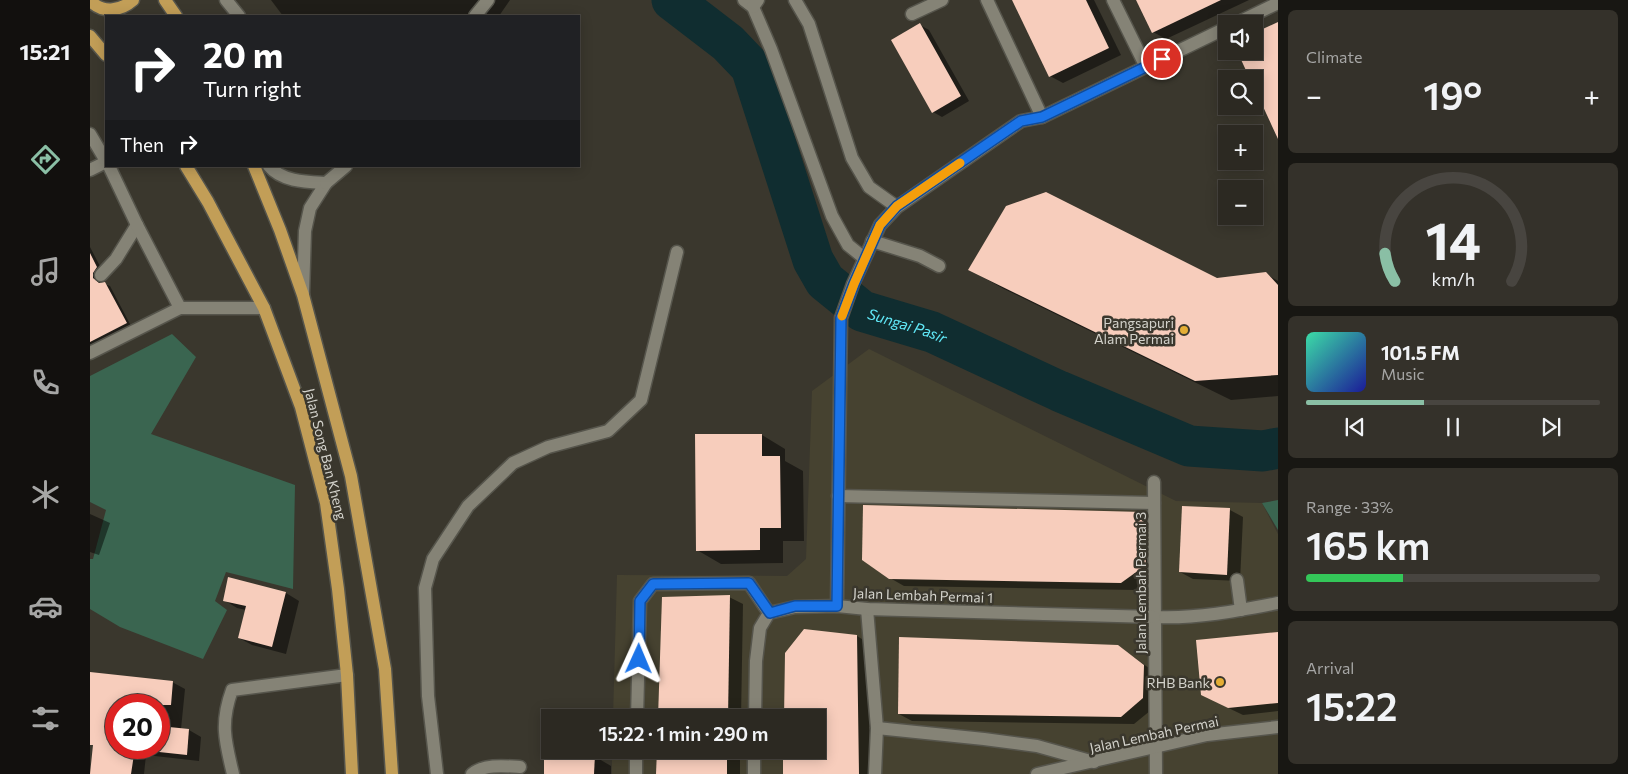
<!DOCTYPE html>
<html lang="en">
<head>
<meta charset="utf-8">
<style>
	body { margin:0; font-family:Commissioner,sans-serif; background:#34312a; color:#f1f3f6; height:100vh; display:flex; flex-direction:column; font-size:19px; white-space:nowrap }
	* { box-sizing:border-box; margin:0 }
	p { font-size:16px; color:#a6a6a5 }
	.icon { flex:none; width:28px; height:28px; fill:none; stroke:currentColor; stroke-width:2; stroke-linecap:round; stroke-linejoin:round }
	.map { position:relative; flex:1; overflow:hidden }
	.sheet { display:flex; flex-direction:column; gap:10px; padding:10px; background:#181713; width:350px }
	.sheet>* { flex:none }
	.hud { position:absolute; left:15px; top:15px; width:475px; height:152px; border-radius:0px; box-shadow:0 2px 12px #0003,0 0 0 1px #484540; background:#202124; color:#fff; overflow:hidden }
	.buttons { position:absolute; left:1128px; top:15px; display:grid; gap:10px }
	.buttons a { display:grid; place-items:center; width:45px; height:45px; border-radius:0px; background:#2c2922; box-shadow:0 2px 12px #0003,0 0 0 1px #484540; font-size:25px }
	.speed { position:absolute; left:15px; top:694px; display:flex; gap:10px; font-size:25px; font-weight:700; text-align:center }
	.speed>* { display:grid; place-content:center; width:65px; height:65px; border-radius:50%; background:#2c2922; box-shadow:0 2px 12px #0003,0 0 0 1px #484540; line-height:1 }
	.speed .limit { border:8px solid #d22; background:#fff; color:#111 }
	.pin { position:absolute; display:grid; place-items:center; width:42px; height:42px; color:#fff; margin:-21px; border:2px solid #fff; border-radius:50%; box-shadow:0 1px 5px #0007 }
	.me { position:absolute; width:55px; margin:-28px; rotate:1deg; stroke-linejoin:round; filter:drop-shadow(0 0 4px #0008) }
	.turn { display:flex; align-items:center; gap:18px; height:105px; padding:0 15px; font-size:22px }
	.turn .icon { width:65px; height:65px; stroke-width:2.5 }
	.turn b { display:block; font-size:35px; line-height:42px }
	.then { display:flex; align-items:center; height:48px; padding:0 15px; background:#0003; gap:10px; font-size:19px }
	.big { font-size:38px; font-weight:600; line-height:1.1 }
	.sheet .widget { flex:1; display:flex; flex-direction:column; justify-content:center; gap:8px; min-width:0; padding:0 18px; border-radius:8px; background:#34312a }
	.sheet .dial { align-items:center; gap:0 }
	.dial svg { height:130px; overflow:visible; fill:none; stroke:#484540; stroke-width:7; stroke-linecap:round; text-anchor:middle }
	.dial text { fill:#f1f3f6; stroke:none }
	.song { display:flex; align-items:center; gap:15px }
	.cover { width:60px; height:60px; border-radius:8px; background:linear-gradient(135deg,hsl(160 70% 55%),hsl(240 70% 35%)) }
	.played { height:5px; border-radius:2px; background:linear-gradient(90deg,#8abfa5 40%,#484540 40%) }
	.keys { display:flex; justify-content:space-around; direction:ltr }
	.heat { display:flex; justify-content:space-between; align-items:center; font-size:28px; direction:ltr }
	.charge { height:8px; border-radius:4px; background:linear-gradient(90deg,#34c759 33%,#484540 0) }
	.trip { position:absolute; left:451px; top:709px; width:285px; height:50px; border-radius:0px; background:#2c2922; box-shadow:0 2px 12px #0003,0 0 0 1px #484540; font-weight:600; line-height:50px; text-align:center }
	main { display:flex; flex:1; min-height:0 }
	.tab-bar { display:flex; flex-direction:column; width:90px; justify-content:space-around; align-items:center; background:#12100e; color:#a6a6a5 }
	.tab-bar .icon { width:35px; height:35px }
	.tab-bar .active { color:#8abfa5 }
	.tab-bar b { font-size:22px; color:#f1f3f6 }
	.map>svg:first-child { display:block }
	.built { fill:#464230 }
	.green { fill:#3a6550 }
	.shadow { fill:#0007; fill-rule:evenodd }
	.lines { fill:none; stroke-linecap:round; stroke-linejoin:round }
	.river { stroke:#102d30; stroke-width:41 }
	.building { fill:#f7cdbc }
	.service-casing { stroke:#56554c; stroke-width:15 }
	.minor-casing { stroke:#56554c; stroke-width:15 }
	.primary-casing { stroke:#56554c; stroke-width:15 }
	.service { stroke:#858376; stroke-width:12 }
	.minor { stroke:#858376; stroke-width:12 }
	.primary { stroke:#c29e57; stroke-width:12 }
	.route-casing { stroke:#114b97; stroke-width:12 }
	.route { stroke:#1a73e8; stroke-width:9 }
	.slow { stroke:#f59e0b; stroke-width:9 }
	.poi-dot { fill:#e4ae35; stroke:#3a372d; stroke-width:2 }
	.labels { text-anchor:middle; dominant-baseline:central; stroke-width:5; stroke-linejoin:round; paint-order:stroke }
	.poi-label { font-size:14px; fill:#d3d2cb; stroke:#3a372d; text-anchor:end }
	.street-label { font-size:14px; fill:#d3d2cb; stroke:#3a372d }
	.water-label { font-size:15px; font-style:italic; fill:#60e7f6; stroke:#3a372d }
</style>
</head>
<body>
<main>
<nav class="tab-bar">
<b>15:21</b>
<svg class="icon active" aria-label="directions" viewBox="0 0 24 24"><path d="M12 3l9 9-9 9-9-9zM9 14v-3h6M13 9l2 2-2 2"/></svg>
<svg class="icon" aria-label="music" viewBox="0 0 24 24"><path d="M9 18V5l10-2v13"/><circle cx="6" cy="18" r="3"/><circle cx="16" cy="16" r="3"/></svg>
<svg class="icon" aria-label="phone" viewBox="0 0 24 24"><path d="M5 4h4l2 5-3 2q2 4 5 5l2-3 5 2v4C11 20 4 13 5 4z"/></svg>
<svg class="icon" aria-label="climate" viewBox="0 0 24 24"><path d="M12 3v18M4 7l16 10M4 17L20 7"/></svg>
<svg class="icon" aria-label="car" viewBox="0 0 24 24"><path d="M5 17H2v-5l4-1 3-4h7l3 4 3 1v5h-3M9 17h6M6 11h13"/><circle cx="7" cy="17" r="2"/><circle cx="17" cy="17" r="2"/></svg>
<svg class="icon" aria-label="filters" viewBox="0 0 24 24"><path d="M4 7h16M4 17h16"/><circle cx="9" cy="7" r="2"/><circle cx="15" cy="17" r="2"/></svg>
</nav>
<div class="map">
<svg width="1188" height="774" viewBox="0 0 1188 774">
	<rect width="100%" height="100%" fill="#3a372d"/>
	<!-- built -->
	<path class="built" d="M779 349 1086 501 1172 503 1188 534V774H522V750H728V718L523 717 527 575 697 576 716 559 722 391Z"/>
	<!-- green -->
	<g class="green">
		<path d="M82 334 106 357 61 434 205 485 203 589 136 572 125 601 137 610 113 659 30 627 0 609V559H3L16 510 0 502V376Z"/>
		<path d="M1188 500V530L1172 503Z"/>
	</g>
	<!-- shadow -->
	<g class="shadow">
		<path d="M181 0H420L409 16H193Z"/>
		<path d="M923 0H1004L1031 55 973 83 960 76Z"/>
		<path d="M1047 0H1159L1076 39 1063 32Z"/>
		<path d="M830 25 839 30 879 101 852 117 843 112Z"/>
		<path d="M0 247 12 270 8 276V282L20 286 41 326 0 347Z"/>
		<path d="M880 270 1127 279 1176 274 1188 281V396L1141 400 914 289Z"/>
		<path d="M672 435 695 449V461L713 471 714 541H693V563L631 564 607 550Z"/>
		<path d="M774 506 1053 513 1066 521 1069 573 1045 590 814 586 800 578Z"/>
		<path d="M1140 510 1153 517 1150 581 1103 579 1090 572Z"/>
		<path d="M0 514 20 523 9 555 0 552Z"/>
		<path d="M139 579 196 593 209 601 196 654 162 645 149 638 156 610 147 608 134 600Z"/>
		<path d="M639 597 653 604 651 718H569Z"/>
		<path d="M1188 633V711L1153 715 1126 702 1107 641Z"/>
		<path d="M767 636 780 644 782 774H694V750H728V718Z"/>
		<path d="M1027 647 1041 655 1067 674 1066 706 1044 724 822 721 809 714Z"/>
		<path d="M0 673 82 682 95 689 91 729 99 730 111 737 109 761 56 755 54 774H1L21 765 0 730ZM26 705H69V748H26Z"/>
		<path d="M568 750H650V774H567Z"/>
		<path d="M504 756 521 766V774H455Z"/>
	</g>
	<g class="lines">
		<!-- river -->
		<path class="river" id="s1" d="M582 0 638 43 661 67 723 260 735 281 772 311 842 332 969 391 1099 446 1173 451 1188 448"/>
	</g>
	<!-- building -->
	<g class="building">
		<path d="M922 0H996L1019 48 959 77Z"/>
		<path d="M1046 0H1131L1062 33Z"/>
		<path d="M1188 22V139L1164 87V79H1160L1147 51H1164V33Z"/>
		<path d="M830 23 871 96 842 113 801 40Z"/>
		<path d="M956 192 1127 278 1176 272 1188 285V375L1105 381 878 270 916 206Z"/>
		<path d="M0 253 7 267 3 273V278L9 283 15 282 37 323 0 342Z"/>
		<path d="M605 434H672V456H690L691 528H670V550L606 551Z"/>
		<path d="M773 505 1053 512 1056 565 1031 583 799 579 772 560Z"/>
		<path d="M1092 506 1140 508 1137 575 1089 572Z"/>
		<path d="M138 577 196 592 182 647 148 638 156 606 133 601Z"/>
		<path d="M640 595 638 718H568L572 597Z"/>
		<path d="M714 629 767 635 769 774H693V750H728V718H694L695 653Z"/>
		<path d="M1188 632V703L1138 708 1111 695 1106 640Z"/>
		<path d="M809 637 1028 645 1054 665 1053 698 1031 717 808 714Z"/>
		<path d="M0 672 83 681 81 705H26V748H45L41 774H0L3 745H0Z"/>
		<path d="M69 726 99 729 97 755 69 752Z"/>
		<path d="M567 750H637V774H566Z"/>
		<path d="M454 753 505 755 504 774H454Z"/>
	</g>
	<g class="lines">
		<defs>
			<g id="service">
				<path d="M136 0 149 16"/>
				<path d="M654 0 663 7 681 49 742 216 758 245 774 258"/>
				<path d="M897 0 952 117"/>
				<path d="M822 14 852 0"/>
				<path d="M385 16 398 0"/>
				<path d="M179 166C192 182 218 182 236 183L220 208 215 231 213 294"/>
				<path d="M0 170 16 162"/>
				<path d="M236 183 256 166"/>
				<path d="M782 241 830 256 849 266"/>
				<path d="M11 275 26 259 47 225"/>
				<path d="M0 353 90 308"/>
				<path d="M748 496 1064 503"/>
				<path d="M1147 580 1151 610"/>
				<path d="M777 609 787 728 785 774"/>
				<path d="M1064 617C1106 619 1147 611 1188 603"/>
				<path d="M547 718 550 601 563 584 659 583 679 613"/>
				<path d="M787 728 894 739 947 746 1004 762"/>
				<path d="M347 774 338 696 335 588 343 559 378 506 423 463 458 447 518 431 551 400 587 252"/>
				<path d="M382 774C394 764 414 766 430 767"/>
				<path d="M546 774V750"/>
			</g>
			<g id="minor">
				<path d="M705 0 719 24 762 158 779 187 807 207"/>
				<path d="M1023 0 1056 67"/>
				<path d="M663 7 668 0"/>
				<path d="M1145 24 1188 3"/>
				<path d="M0 134 16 161"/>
				<path d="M19 166 47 225 90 308H174"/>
				<path d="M1064 482 1066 774"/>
				<path d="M747 606 751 318 763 284 790 225 807 207 931 121 952 117 1136 28"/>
				<path d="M665 718 666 661 670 628 679 613 705 607 747 606 777 609 1064 617"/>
				<path d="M143 774C135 741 130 723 142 690L257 675"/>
				<path d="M664 774V750"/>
				<path d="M947 774 1117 735 1188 727"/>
			</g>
			<g id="primary">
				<path d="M0 0C11 14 31 11 43 0"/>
				<path d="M75 0 86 16"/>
				<path d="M0 36 16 55"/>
				<path d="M96 166 118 202 174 308 211 407 236 503 248 589 257 675 262 774"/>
				<path d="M164 166 190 230 213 295 261 476 295 669 302 774"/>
			</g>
		</defs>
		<!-- service casing -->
		<use href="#service" class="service-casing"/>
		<!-- minor casing -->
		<use href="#minor" class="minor-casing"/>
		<!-- primary casing -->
		<use href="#primary" class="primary-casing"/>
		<!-- service -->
		<use href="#service" class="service"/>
		<!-- minor -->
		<use href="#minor" class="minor"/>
		<!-- primary -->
		<use href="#primary" class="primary"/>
	</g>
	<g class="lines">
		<defs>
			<path id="route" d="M549 659 550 601 563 584 659 583 680 613 705 606H747L751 318 764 284 790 225 807 206 931 121 952 117 1072 59"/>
		</defs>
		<!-- route casing -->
		<use href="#route" class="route-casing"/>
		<!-- route -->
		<use href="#route" class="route"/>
		<!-- slow -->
		<path class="slow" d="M752 316 764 284 790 225 807 206 870 163"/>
	</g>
	<!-- markers -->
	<g class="poi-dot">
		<circle cx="1094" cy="330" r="5"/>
		<circle cx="1130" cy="682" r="5"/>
	</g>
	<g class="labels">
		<!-- poi labels -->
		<g class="poi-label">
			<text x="1084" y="322">Pangsapuri<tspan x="1084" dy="16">Alam Permai</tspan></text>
			<text x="1120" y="682">RHB Bank</text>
		</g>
		<!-- street labels -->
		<g class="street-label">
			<text transform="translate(236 454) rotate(76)">Jalan Song Ban Kheng</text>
			<text transform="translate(1050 583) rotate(-90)">Jalan Lembah Permai 3</text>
			<text transform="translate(833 595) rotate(2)">Jalan Lembah Permai 1</text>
			<text transform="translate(1064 734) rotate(-12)">Jalan Lembah Permai</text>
		</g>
		<!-- water labels -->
		<g class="water-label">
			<text stroke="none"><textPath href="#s1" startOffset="426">Sungai Pasir</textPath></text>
		</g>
	</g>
</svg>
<div class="buttons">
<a><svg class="icon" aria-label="sound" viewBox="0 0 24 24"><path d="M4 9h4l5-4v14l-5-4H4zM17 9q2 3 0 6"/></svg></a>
<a><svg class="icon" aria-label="search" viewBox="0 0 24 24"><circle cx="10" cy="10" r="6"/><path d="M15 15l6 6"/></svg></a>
<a>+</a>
<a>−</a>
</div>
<div class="speed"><div class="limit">20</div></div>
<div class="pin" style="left:1072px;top:59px;background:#d93025"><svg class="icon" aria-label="arrive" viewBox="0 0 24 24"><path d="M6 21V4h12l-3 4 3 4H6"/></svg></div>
<svg class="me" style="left:549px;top:659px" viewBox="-20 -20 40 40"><path d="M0-17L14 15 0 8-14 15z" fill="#1a73e8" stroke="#fff" stroke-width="4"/></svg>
<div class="trip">15:22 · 1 min · 290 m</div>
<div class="hud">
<div class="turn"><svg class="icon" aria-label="right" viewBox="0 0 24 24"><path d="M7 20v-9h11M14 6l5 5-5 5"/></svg><div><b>20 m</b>Turn right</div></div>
<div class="then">Then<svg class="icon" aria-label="right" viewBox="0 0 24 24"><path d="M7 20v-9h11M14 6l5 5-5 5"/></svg></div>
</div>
</div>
<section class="sheet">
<div class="widget"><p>Climate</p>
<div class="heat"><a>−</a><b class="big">19°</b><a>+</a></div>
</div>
<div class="widget dial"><svg viewBox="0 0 100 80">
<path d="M14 69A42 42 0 1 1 86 69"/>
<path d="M14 69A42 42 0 0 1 8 52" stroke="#8abfa5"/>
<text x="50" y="56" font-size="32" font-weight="700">14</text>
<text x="50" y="72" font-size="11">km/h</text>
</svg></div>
<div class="widget">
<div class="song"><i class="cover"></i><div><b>101.5 FM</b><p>Music</p></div></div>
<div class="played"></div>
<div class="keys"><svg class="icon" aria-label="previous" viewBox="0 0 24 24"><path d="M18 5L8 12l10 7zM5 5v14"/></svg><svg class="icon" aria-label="pause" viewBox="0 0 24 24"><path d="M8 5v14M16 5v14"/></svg><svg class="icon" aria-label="next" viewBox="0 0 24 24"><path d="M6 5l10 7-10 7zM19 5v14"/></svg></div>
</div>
<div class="widget"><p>Range · 33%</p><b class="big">165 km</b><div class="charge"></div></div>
<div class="widget"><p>Arrival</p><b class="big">15:22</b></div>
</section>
</main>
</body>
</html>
